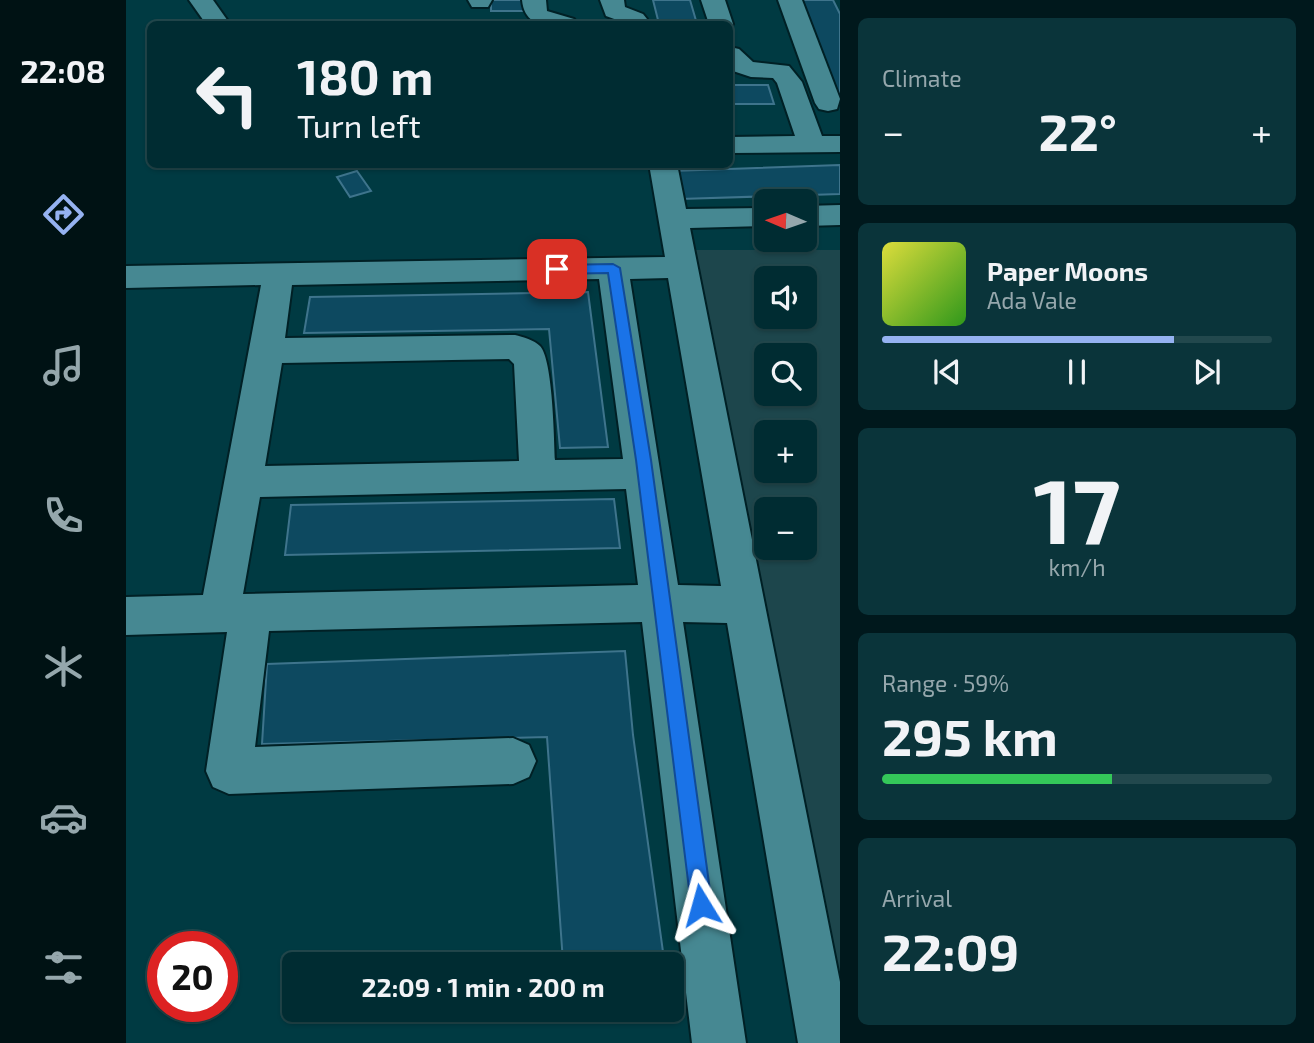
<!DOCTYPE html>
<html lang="en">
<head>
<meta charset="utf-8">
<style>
	body { margin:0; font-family:"Exo 2",sans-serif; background:#0a343a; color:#f1f3f6; height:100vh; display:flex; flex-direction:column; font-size:26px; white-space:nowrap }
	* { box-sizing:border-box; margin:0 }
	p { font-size:23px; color:#95a7ac }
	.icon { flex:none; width:38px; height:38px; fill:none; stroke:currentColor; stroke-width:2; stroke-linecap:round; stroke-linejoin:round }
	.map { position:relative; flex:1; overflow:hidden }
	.side { display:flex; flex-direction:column; gap:18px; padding:18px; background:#00181c; width:474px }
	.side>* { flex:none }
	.top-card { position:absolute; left:21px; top:21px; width:586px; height:147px; border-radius:10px; box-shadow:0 2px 5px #0004,0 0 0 2px #22484d; background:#002c32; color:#f1f3f6; overflow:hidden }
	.needle { width:46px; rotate:272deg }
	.fabs { position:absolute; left:628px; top:189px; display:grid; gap:14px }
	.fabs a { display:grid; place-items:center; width:63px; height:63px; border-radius:10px; background:#002c32; box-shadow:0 2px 5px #0004,0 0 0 2px #22484d; font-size:35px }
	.speed { position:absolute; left:21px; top:931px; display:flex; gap:14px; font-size:35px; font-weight:700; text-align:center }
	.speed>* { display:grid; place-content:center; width:91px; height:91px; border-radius:50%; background:#002c32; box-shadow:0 2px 5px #0004,0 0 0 2px #22484d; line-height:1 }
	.speed .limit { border:10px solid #d22; background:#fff; color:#111 }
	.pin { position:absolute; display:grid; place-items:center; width:60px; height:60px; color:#fff; margin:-30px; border-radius:14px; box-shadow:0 4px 10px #0006 }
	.me { position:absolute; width:77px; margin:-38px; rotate:352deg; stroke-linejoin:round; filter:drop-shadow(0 0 5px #0008) }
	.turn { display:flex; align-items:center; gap:24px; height:147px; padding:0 35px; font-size:32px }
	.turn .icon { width:91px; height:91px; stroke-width:2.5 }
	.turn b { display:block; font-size:49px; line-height:60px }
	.big { font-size:52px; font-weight:700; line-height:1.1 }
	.side .card { flex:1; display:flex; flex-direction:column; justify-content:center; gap:10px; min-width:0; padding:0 24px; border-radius:10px; background:#0a343a }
	.side .dial { align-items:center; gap:0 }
	.dial b { font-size:91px; line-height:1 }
	.song { display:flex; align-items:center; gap:21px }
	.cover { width:84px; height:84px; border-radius:10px; background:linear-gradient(135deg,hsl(60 70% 55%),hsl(110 70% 35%)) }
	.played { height:7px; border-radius:4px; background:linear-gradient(90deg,#95b2f1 75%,#22484d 75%) }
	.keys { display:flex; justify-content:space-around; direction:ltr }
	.heat { display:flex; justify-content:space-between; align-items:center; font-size:38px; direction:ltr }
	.charge { height:10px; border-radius:5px; background:linear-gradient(90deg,#34c759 59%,#22484d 0) }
	.trip { position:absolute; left:156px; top:952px; width:402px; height:70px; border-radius:10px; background:#002c32; box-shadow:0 2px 5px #0004,0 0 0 2px #22484d; font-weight:700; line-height:70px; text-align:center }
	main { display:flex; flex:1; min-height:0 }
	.tab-bar { display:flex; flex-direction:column; width:126px; justify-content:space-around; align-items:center; background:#001214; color:#95a7ac }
	.tab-bar .icon { width:49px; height:49px }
	.tab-bar .active { color:#95b2f1 }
	.tab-bar b { font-size:32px; color:#f1f3f6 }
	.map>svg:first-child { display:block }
	.built { fill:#1d464c; fill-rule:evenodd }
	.building { fill:#0d4960; stroke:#3e748c; stroke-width:2 }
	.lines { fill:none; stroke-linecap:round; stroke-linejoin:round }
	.minor-casing { stroke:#002025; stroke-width:4 }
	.minor { fill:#468892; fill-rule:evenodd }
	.route { fill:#1a73e8; stroke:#114b97; stroke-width:2 }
</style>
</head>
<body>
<main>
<nav class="tab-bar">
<b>22:08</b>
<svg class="icon active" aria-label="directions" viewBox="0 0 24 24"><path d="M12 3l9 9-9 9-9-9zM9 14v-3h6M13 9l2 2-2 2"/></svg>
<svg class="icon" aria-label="music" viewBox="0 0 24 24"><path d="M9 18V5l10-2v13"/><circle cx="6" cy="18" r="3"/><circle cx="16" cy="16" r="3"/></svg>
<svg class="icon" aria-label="phone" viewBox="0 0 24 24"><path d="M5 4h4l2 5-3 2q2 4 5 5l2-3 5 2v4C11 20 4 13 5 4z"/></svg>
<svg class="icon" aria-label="climate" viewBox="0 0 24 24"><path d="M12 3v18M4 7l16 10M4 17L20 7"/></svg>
<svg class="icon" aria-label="car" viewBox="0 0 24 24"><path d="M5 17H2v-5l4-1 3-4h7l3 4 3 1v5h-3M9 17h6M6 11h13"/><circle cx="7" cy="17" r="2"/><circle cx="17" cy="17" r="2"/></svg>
<svg class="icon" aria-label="filters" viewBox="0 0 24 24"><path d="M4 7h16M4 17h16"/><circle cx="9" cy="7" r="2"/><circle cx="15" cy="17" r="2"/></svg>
</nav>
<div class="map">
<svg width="714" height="1043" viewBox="0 0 714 1043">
	<rect width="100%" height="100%" fill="#003a42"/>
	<!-- built -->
	<path class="built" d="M558 250H714V1043ZM640 278H679V317H640ZM640 355H679V394H640ZM640 432H679V471H640ZM640 509H679V548H640Z"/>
	<!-- building -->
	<g class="building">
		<rect x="365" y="0" width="35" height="11"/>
		<path d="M527 0H564L571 24H533Z"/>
		<path d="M672 0H707L714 14V100Z"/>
		<path d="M604 85H642L648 104H604Z"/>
		<path d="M714 165V194L554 199 546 171Z"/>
		<path d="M231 171 245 191 224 197 211 177Z"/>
		<path d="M462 292 482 447 434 448 423 329 178 333 184 297Z"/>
		<path d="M488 499 494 548 159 555 165 505Z"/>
		<path d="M499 651 507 735 538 959 437 962 421 737 136 744 141 664Z"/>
	</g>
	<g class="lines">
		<defs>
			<g id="minor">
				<path d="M63 0H87L104 24H80Z"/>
				<path d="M342 0H366L362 7H346Z"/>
				<path d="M396 0H420L421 11 448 19 452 24C428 26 399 31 396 0Z"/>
				<path d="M474 0H498L499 7 517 14 521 19 517 24H502L480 16Z"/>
				<path d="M575 0H599L607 24 604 29V24H583Z"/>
				<path d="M652 0H676L714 99 711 109 702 111 693 109 689 103Z"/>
				<path d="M604 47 613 49 627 62 663 66 676 82 696 136H714V152L604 153V137L669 136 651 83 647 78 625 77 604 70Z"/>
				<path d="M523 164H551L560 209 640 208V226L564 228 714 982V1043H672L601 623 557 622 620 1043H566L516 622 143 631 129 747 387 738 403 745 410 761 403 777 387 784 103 794 87 787 80 771 101 632 0 635V597L77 595 135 285 0 288V266L539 257ZM542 278 595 586 552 585 504 279ZM473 279 497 459 429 460C428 439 427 360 414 346 408 340 397 337 389 335L159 338 166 285ZM383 359 388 364 393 461 139 466 156 363ZM500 489 512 585 117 594 134 497Z"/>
				<path d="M714 205V225L679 226V206Z"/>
			</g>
		</defs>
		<!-- minor casing -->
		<use href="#minor" class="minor-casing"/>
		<!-- minor -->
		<use href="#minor" class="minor"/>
	</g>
	<!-- route -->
	<path class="route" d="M487 264 494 268 525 460 586 905 583 913 575 916 568 913 565 905 510 460 482 273 431 274 425 269 431 265Z"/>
</svg>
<div class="fabs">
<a><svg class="needle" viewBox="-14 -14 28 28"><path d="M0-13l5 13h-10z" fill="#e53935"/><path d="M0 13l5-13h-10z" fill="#95a7ac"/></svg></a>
<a><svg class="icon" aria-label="sound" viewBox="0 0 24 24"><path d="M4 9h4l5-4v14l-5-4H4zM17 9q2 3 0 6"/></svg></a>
<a><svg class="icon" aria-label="search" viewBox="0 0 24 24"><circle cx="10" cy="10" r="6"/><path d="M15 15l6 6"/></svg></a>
<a>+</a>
<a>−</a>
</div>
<div class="speed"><div class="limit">20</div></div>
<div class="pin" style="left:431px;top:269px;background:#d93025"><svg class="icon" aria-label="arrive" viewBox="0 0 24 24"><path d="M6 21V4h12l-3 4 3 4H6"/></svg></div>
<svg class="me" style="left:575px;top:905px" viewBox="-20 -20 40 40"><path d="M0-17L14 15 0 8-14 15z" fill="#1a73e8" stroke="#fff" stroke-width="4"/></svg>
<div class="trip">22:09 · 1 min · 200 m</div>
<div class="top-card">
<div class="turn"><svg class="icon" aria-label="left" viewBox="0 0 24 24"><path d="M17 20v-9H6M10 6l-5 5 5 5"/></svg><div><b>180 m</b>Turn left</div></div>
</div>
</div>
<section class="side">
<div class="card"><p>Climate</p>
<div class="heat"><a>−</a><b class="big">22°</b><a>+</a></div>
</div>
<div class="card">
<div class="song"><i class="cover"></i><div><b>Paper Moons</b><p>Ada Vale</p></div></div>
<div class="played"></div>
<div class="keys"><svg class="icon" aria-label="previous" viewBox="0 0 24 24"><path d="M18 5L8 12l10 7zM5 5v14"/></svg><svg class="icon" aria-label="pause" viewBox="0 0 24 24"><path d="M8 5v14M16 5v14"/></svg><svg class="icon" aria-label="next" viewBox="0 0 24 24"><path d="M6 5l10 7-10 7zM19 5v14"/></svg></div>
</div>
<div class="card dial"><b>17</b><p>km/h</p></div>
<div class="card"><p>Range · 59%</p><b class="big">295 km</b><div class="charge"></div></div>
<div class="card"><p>Arrival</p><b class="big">22:09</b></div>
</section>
</main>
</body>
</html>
